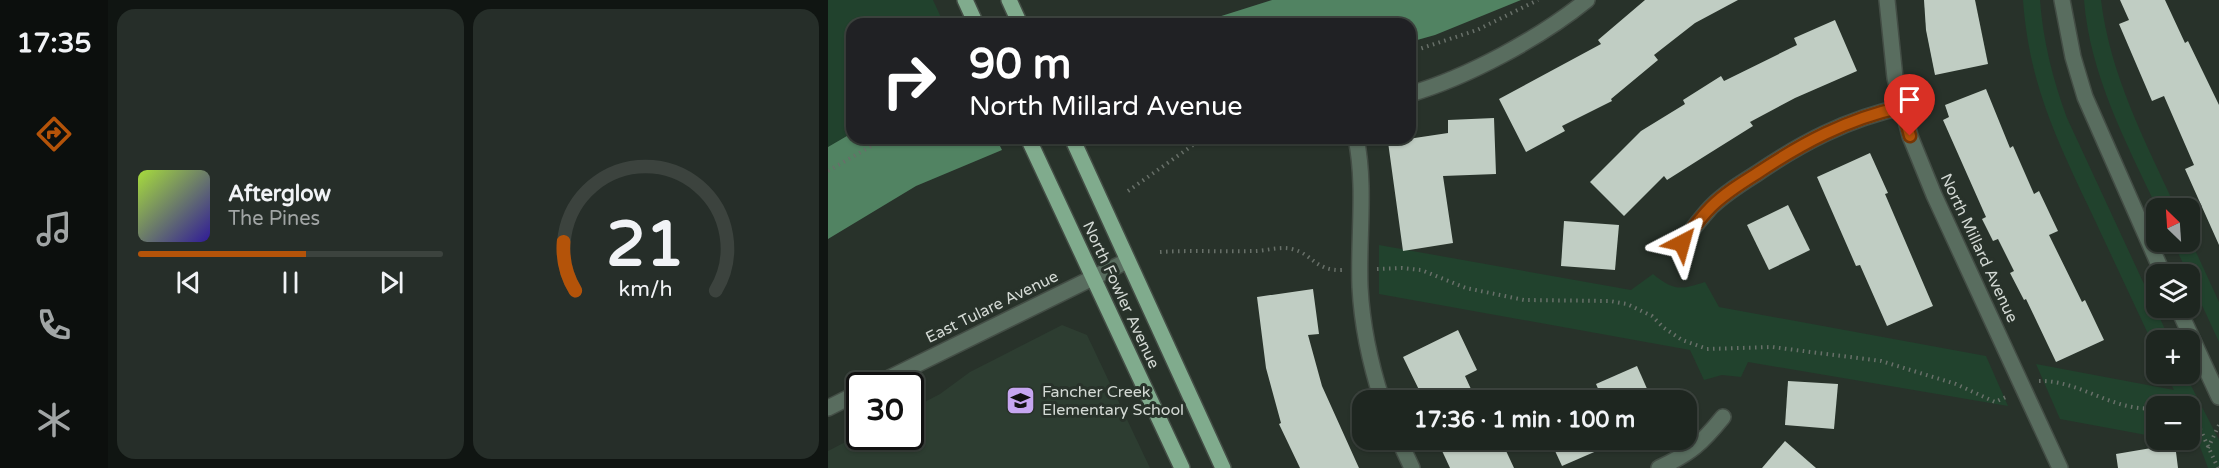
<!DOCTYPE html>
<html lang="en">
<head>
<meta charset="utf-8">
<style>
	body { margin:0; font-family:"Varela Round",sans-serif; background:#262e29; color:#f1f3f6; height:100vh; display:flex; flex-direction:column; font-size:22px; white-space:nowrap }
	* { box-sizing:border-box; margin:0 }
	p { font-size:20px; color:#a1a5a5 }
	.icon { flex:none; width:33px; height:33px; fill:none; stroke:currentColor; stroke-width:2; stroke-linecap:round; stroke-linejoin:round }
	.map { position:relative; flex:1; overflow:hidden }
	.side { display:flex; flex-direction:column; gap:9px; padding:9px; background:#101512; width:720px }
	.side>* { flex:none }
	.banner { position:absolute; left:18px; top:18px; width:570px; height:126px; border-radius:18px; box-shadow:0 2px 4px #0004,0 0 0 2px #3c433e; background:#202124; color:#fff; overflow:hidden }
	.needle { width:39px; rotate:335deg }
	.buttons { position:absolute; left:1318px; top:198px; display:grid; gap:12px }
	.buttons a { display:grid; place-items:center; width:54px; height:54px; border-radius:12px; background:#1e2620; box-shadow:0 2px 4px #0004,0 0 0 2px #3c433e; font-size:30px }
	.speed { position:absolute; left:18px; top:372px; display:flex; gap:12px; font-size:30px; font-weight:700; text-align:center }
	.speed>* { display:grid; place-content:center; width:78px; height:78px; border-radius:50%; background:#1e2620; box-shadow:0 2px 4px #0004,0 0 0 2px #3c433e; line-height:1 }
	.speed .limit { border:3px solid #111; border-radius:9px; background:#fff; color:#111 }
	.pin { position:absolute; display:grid; place-items:center; width:51px; height:51px; color:#fff; margin:-62px -26px; border-radius:50% 50% 50% 0; rotate:-45deg; box-shadow:0 0 6px #0007 }
	.pin .icon { rotate:45deg }
	.me { position:absolute; width:66px; margin:-33px; rotate:39deg; stroke-linejoin:round; filter:drop-shadow(0 0 4px #0008) }
	.turn { display:flex; align-items:center; gap:21px; height:126px; padding:0 24px; font-size:27px }
	.turn .icon { width:78px; height:78px; stroke-width:2.5 }
	.turn b { display:block; font-size:42px; line-height:51px }
	.side .card { flex:1; display:flex; flex-direction:column; justify-content:center; gap:9px; min-width:0; padding:0 21px; border-radius:18px; background:#262e29 }
	.side .dial { align-items:center; gap:0 }
	.dial svg { height:156px; overflow:visible; fill:none; stroke:#3c433e; stroke-width:7; stroke-linecap:round; text-anchor:middle }
	.dial text { fill:#f1f3f6; stroke:none }
	.song { display:flex; align-items:center; gap:18px }
	.cover { width:72px; height:72px; border-radius:9px; background:linear-gradient(135deg,hsl(80 70% 55%),hsl(250 70% 35%)) }
	.played { height:6px; border-radius:3px; background:linear-gradient(90deg,#b45309 55%,#3c433e 55%) }
	.keys { display:flex; justify-content:space-around; direction:ltr }
	.side .tiles { flex:1; display:grid; gap:9px; grid-template-columns:repeat(2,1fr) }
	.trip { position:absolute; left:524px; top:390px; width:345px; height:60px; border-radius:18px; background:#1e2620; box-shadow:0 2px 4px #0004,0 0 0 2px #3c433e; font-weight:700; line-height:60px; text-align:center }
	main { display:flex; flex:1; min-height:0 }
	.tab-bar { display:flex; flex-direction:column; width:108px; justify-content:space-around; align-items:center; background:#0c0f0d; color:#a1a5a5 }
	.tab-bar .icon { width:42px; height:42px }
	.tab-bar .selected { color:#b45309 }
	.tab-bar b { font-size:27px; color:#f1f3f6 }
	.map>svg:first-child { display:block }
	.built { fill:#2d3d31 }
	.green { fill:#21422d }
	.water { fill:#518362 }
	.building { fill:#c0cdc3 }
	.lines { fill:none; stroke-linecap:round; stroke-linejoin:round }
	.minor-casing { stroke:#434d45; stroke-width:18 }
	.major-casing { stroke:#434d45; stroke-width:18 }
	.path { stroke:#687069; stroke-width:4; stroke-dasharray:1.5 4.5; stroke-linecap:butt }
	.minor { stroke:#596d5f; stroke-width:15 }
	.major { stroke:#80ab8d; stroke-width:15 }
	.route-casing { stroke:#753606; stroke-width:15 }
	.route { stroke:#b45309; stroke-width:10 }
	.labels { text-anchor:middle; dominant-baseline:central; stroke-width:6; stroke-linejoin:round; paint-order:stroke }
	.street-label { font-size:16px; fill:#d3d9d4; stroke:#28322a }
	.poi-label { font-size:16px; fill:#d3d9d4; stroke:#28322a; text-anchor:start }
</style>
</head>
<body>
<main>
<nav class="tab-bar">
<b>17:35</b>
<svg class="icon selected" aria-label="directions" viewBox="0 0 24 24"><path d="M12 3l9 9-9 9-9-9zM9 14v-3h6M13 9l2 2-2 2"/></svg>
<svg class="icon" aria-label="music" viewBox="0 0 24 24"><path d="M9 18V5l10-2v13"/><circle cx="6" cy="18" r="3"/><circle cx="16" cy="16" r="3"/></svg>
<svg class="icon" aria-label="phone" viewBox="0 0 24 24"><path d="M5 4h4l2 5-3 2q2 4 5 5l2-3 5 2v4C11 20 4 13 5 4z"/></svg>
<svg class="icon" aria-label="climate" viewBox="0 0 24 24"><path d="M12 3v18M4 7l16 10M4 17L20 7"/></svg>
</nav>
<section class="side">
<div class="tiles">
<div class="card">
<div class="song"><i class="cover"></i><div><b>Afterglow</b><p>The Pines</p></div></div>
<div class="played"></div>
<div class="keys"><svg class="icon" aria-label="previous" viewBox="0 0 24 24"><path d="M18 5L8 12l10 7zM5 5v14"/></svg><svg class="icon" aria-label="pause" viewBox="0 0 24 24"><path d="M8 5v14M16 5v14"/></svg><svg class="icon" aria-label="next" viewBox="0 0 24 24"><path d="M6 5l10 7-10 7zM19 5v14"/></svg></div>
</div>
<div class="card dial"><svg viewBox="0 0 100 80">
<path d="M14 69A42 42 0 1 1 86 69"/>
<path d="M14 69A42 42 0 0 1 8 44" stroke="#b45309"/>
<text x="50" y="56" font-size="32" font-weight="700">21</text>
<text x="50" y="72" font-size="11">km/h</text>
</svg></div>
</div>
</section>
<div class="map">
<svg width="1391" height="468" viewBox="0 0 1391 468">
	<rect width="100%" height="100%" fill="#28322a"/>
	<!-- built -->
	<path class="built" d="M234 325 259 335 322 468H0V451L31 435 32 436H82L83 409 112 394 142 372Z"/>
	<!-- green -->
	<g class="green">
		<path d="M0 0H105L116 24H24V133L0 147Z"/>
		<path d="M1195 0H1212C1215 41 1225 80 1239 118L1342 340H1329V353C1307 306 1285 259 1263 212 1228 138 1201 83 1195 0Z"/>
		<path d="M1256 0H1273C1282 75 1317 141 1348 208H1329C1298 142 1262 75 1256 0Z"/>
		<path d="M1362 239 1391 302V342L1362 279V274H1360L1345 242H1362Z"/>
		<path d="M551 245 803 290 825 274C846 291 852 290 877 282L891 307 1158 356 1180 406 920 362 913 377 894 375 876 380 862 350 551 294Z"/>
		<path d="M1208 364 1346 390 1338 374H1357L1391 440V468H1380L1371 444 1344 440H1362V406H1329V437L1232 419Z"/>
	</g>
	<!-- water -->
	<g class="water">
		<path d="M444 0H693L607 35 582 42V24H368Z"/>
		<path d="M24 133V138H168L174 150 88 186 0 239V147Z"/>
	</g>
	<!-- building -->
	<g class="building">
		<path d="M817 0H910L867 23 826 55 830 60 783 99 784 101 734 126 737 131 698 152 671 99 773 44 770 40Z"/>
		<path d="M1096 0H1147L1160 64 1107 75 1098 30Z"/>
		<path d="M1292 0H1337L1357 43 1360 41 1391 105V245L1357 169 1366 165 1336 96 1324 101 1291 24 1301 20Z"/>
		<path d="M1007 20 1029 71 967 98 922 122 925 126 877 156 839 180 836 176 796 216 762 182 813 131 857 104 855 100 893 76 896 81 969 45 966 38Z"/>
		<path d="M1158 89 1182 148 1185 146 1206 194 1211 191 1230 231 1221 235 1254 302 1257 300 1276 340 1228 362 1198 299 1196 300 1182 273 1186 271 1170 239 1165 241 1154 219 1158 217 1115 120 1121 117 1117 105Z"/>
		<path d="M666 118 668 174 615 176 625 243 575 251 560 142 620 133V120Z"/>
		<path d="M1042 153 1060 193 1057 194 1105 306 1059 326 1032 265 1028 266 989 177Z"/>
		<path d="M960 205 982 250 941 270 919 225Z"/>
		<path d="M736 221 791 225 787 270 733 266Z"/>
		<path d="M485 289 491 334 480 335 494 386 531 468H472L451 424 453 423 438 368 429 297Z"/>
		<path d="M630 330 649 370 637 376 648 400H596L575 357Z"/>
		<path d="M809 366 824 400H775L768 384Z"/>
		<path d="M960 381 1010 384 1006 429 957 425Z"/>
		<path d="M609 440H673L686 468H622Z"/>
		<path d="M722 440H794L734 466Z"/>
		<path d="M957 441 988 468H934Z"/>
		<path d="M1347 444 1350 468H1290L1288 454Z"/>
	</g>
	<g class="lines">
		<defs>
			<g id="minor">
				<path d="M1059 0 1067 78 1082 136 1106 195 1232 468"/>
				<path d="M1234 0 1245 57 1257 97 1335 274"/>
				<path d="M582 94C640 77 712 38 759 0"/>
				<path d="M528 138C538 187 530 237 532 287 534 326 542 363 554 400"/>
				<path d="M854 243C863 231 873 218 883 207 896 194 912 184 928 174 973 143 1019 119 1074 107"/>
				<path d="M1350 308 1391 397"/>
				<path d="M45 386 299 261"/>
				<path d="M0 408 32 392"/>
				<path d="M571 440 584 468"/>
				<path d="M831 468C863 453 873 444 895 417"/>
			</g>
			<g id="major">
				<path d="M137 0 148 24"/>
				<path d="M181 0 192 24"/>
				<path d="M200 138 354 468"/>
				<path d="M244 138 395 468"/>
			</g>
		</defs>
		<!-- minor casing -->
		<use href="#minor" class="minor-casing"/>
		<!-- major casing -->
		<use href="#major" class="major-casing"/>
		<!-- path -->
		<g class="path">
			<path d="M582 52 649 30 710 0"/>
			<path d="M0 171 57 138"/>
			<path d="M300 191 375 138"/>
			<path d="M332 252C364 250 395 252 426 251 438 251 452 246 464 249 485 254 487 271 514 270"/>
			<path d="M549 269 574 268 593 270 638 288 696 300 782 301 799 304 824 316 836 328 854 340 879 349 944 347 1053 361 1128 384 1167 402 1180 396"/>
			<path d="M1211 381C1253 380 1286 413 1329 408"/>
			<path d="M1338 406H1355"/>
			<path d="M1362 407 1390 468"/>
			<path d="M1380 448 1391 425"/>
		</g>
		<!-- minor -->
		<use href="#minor" class="minor"/>
		<!-- major -->
		<use href="#major" class="major"/>
	</g>
	<g class="lines">
		<defs>
			<path id="route" d="M854 243C863 231 872 218 883 207 896 194 912 184 928 174 974 143 1019 119 1074 107L1082 136"/>
		</defs>
		<!-- route casing -->
		<use href="#route" class="route-casing"/>
		<!-- route -->
		<use href="#route" class="route"/>
	</g>
	<!-- icons -->
	<defs>
		<symbol id="school-square" viewBox="-11 -11 22 22"><rect x="-9" y="-9" width="18" height="18" rx="4" fill="#c6a6f0" stroke="#28322a"/><path d="M0-5L7-2L0 1L-7-2ZM-4 1L0 2.5L4 1V4Q0 6-4 4Z" fill="#111"/></symbol>
	</defs>
	<g fill-rule="evenodd">
		<use href="#school-square" x="176" y="384" width="33" height="33"/>
	</g>
	<g class="labels">
		<!-- street labels -->
		<g class="street-label">
			<text transform="translate(1151 248) rotate(65)">North Millard Avenue</text>
			<text transform="translate(293 295) rotate(65)">North Fowler Avenue</text>
			<text transform="translate(164 307) rotate(-26)">East Tulare Avenue</text>
		</g>
		<!-- poi labels -->
		<g class="poi-label">
			<text x="214" y="392">Fancher Creek<tspan x="214" dy="18">Elementary School</tspan></text>
		</g>
	</g>
</svg>
<div class="buttons">
<a><svg class="needle" viewBox="-14 -14 28 28"><path d="M0-13l5 13h-10z" fill="#e53935"/><path d="M0 13l5-13h-10z" fill="#a1a5a5"/></svg></a>
<a><svg class="icon" aria-label="layers" viewBox="0 0 24 24"><path d="M12 4l9 5-9 5-9-5zM3 14l9 5 9-5"/></svg></a>
<a>+</a>
<a>−</a>
</div>
<div class="speed"><div class="limit">30</div></div>
<div class="pin" style="left:1082px;top:136px;background:#d93025"><svg class="icon" aria-label="arrive" viewBox="0 0 24 24"><path d="M6 21V4h12l-3 4 3 4H6"/></svg></div>
<svg class="me" style="left:854px;top:243px" viewBox="-20 -20 40 40"><path d="M0-17L14 15 0 8-14 15z" fill="#b45309" stroke="#fff" stroke-width="4"/></svg>
<div class="trip">17:36 · 1 min · 100 m</div>
<div class="banner">
<div class="turn"><svg class="icon" aria-label="right" viewBox="0 0 24 24"><path d="M7 20v-9h11M14 6l5 5-5 5"/></svg><div><b>90 m</b>North Millard Avenue</div></div>
</div>
</div>
</main>
</body>
</html>
